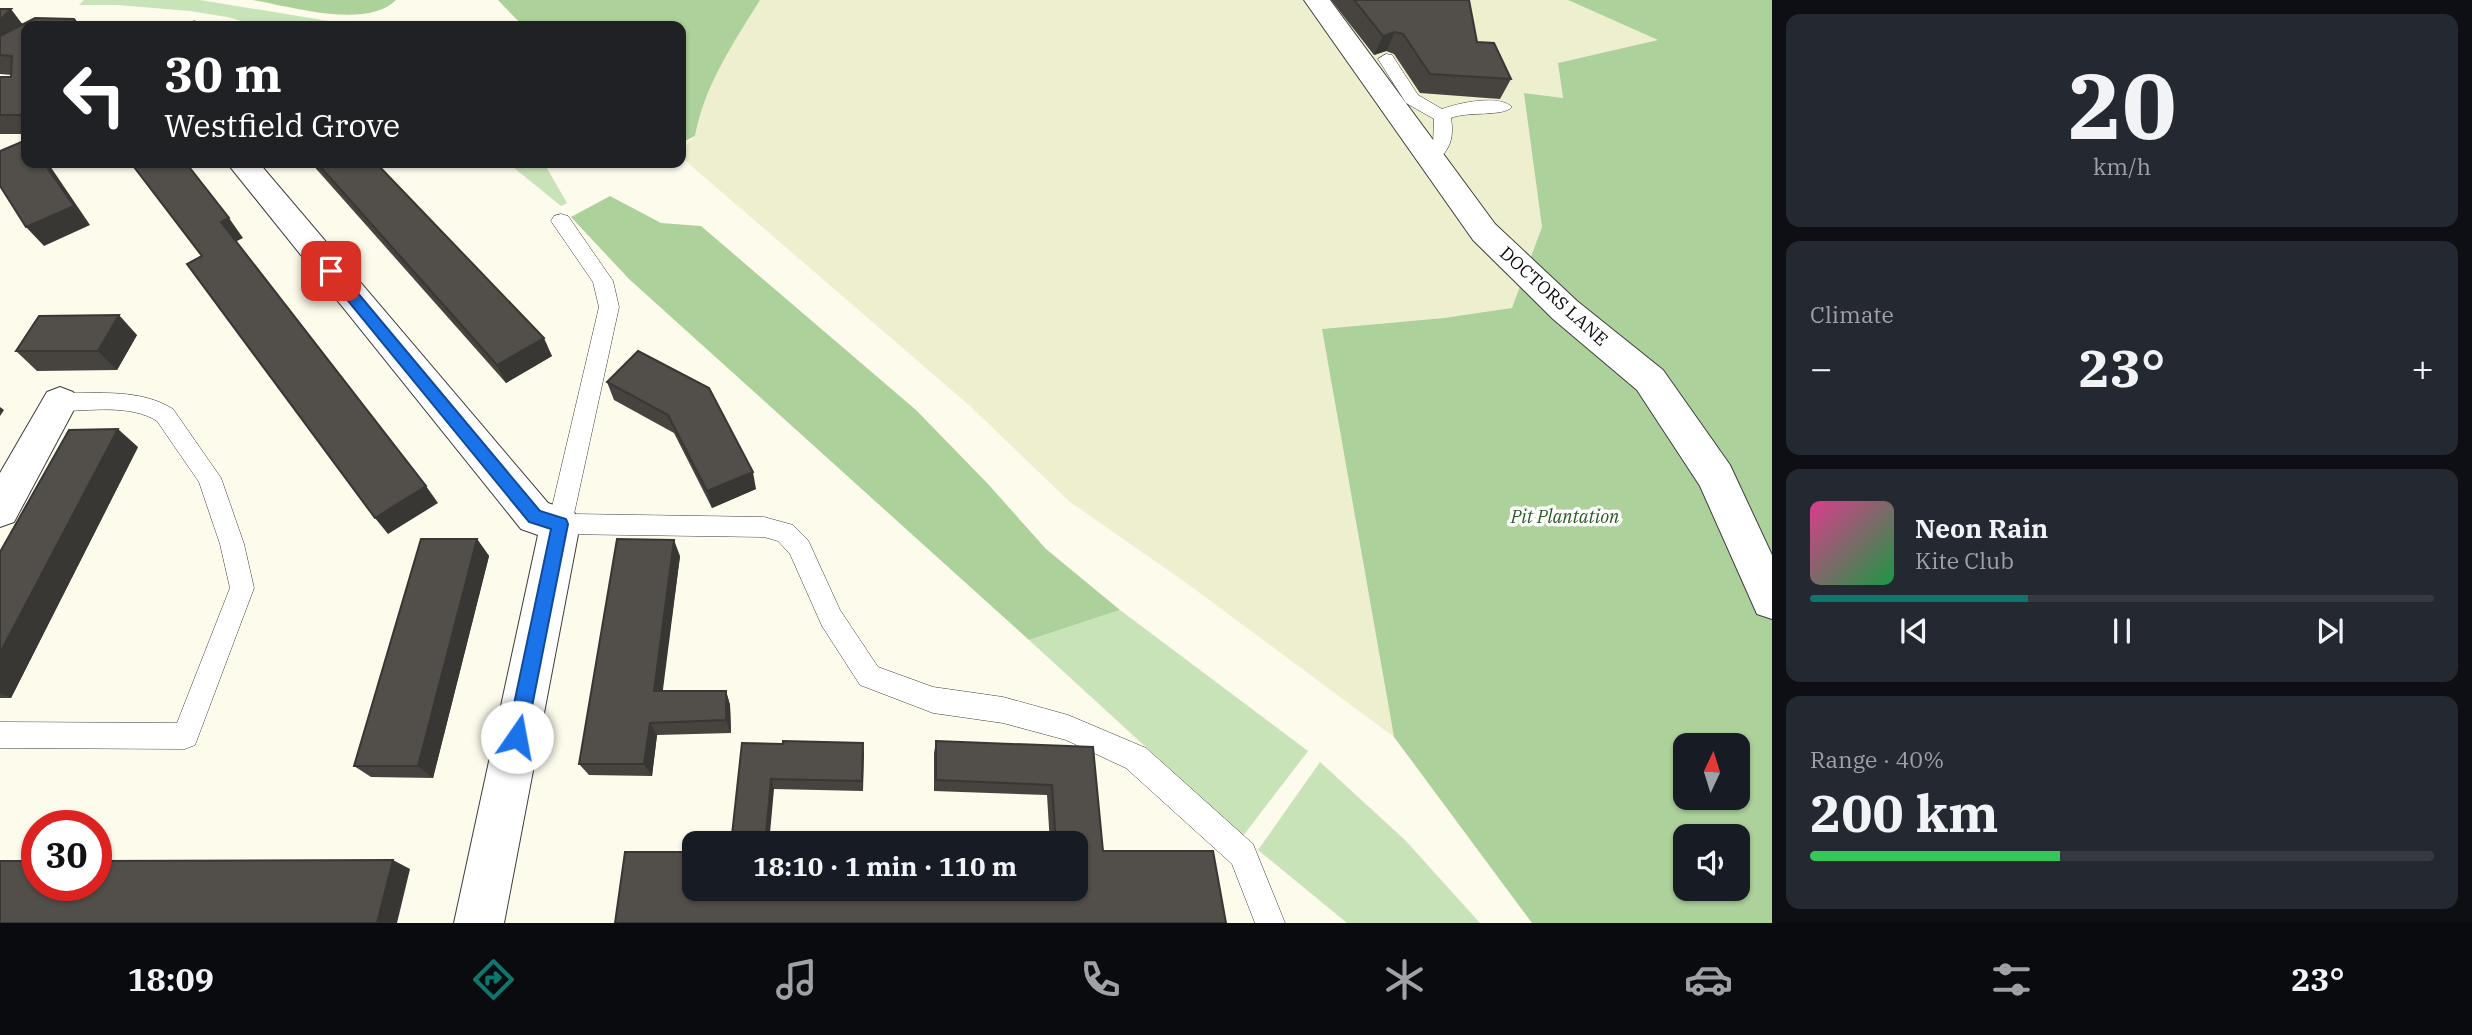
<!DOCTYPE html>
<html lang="en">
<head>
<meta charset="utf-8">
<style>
	body { margin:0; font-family:"IBM Plex Serif",serif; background:#242831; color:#f1f3f6; height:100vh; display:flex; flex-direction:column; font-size:26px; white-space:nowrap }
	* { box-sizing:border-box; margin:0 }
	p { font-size:23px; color:#9ea1a6 }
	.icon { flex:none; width:38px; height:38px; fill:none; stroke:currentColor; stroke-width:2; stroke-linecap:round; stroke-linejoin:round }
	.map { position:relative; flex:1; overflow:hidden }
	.panel { display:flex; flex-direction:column; gap:14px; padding:14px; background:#0d0f14; width:700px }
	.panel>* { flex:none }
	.top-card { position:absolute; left:21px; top:21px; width:665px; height:147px; border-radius:14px; box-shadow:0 2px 5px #0004; background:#202124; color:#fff; overflow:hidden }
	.needle { width:46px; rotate:4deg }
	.controls { position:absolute; left:1673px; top:733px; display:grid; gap:14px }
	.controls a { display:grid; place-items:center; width:77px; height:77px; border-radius:14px; background:#171b24; box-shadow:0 2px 5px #0004; font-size:35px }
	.speed { position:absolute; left:21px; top:810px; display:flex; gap:14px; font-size:35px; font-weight:700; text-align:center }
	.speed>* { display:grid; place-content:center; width:91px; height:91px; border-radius:50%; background:#171b24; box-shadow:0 2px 5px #0004; line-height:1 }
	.speed .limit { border:10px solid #d22; background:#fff; color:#111 }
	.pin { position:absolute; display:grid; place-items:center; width:60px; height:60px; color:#fff; margin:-30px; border-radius:14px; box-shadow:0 4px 10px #0006 }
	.me { position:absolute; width:77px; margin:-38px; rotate:12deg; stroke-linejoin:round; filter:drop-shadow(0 0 5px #0008) }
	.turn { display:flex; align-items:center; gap:24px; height:147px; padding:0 28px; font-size:32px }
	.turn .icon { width:91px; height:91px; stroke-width:2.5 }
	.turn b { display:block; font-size:49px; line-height:60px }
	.big { font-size:52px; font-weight:800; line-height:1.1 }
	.panel .tile { flex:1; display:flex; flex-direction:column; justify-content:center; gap:10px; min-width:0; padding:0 24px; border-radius:14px; background:#242831 }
	.panel .dial { align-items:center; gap:0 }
	.dial b { font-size:91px; line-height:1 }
	.song { display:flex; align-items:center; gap:21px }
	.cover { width:84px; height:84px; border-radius:10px; background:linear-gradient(135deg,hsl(330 70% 55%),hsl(140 70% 35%)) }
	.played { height:7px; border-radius:4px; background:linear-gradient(90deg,#0f766e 35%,#363941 35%) }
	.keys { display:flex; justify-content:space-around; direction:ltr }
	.heat { display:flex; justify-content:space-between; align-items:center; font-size:38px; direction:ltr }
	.charge { height:10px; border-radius:5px; background:linear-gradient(90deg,#34c759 40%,#363941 0) }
	.trip { position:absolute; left:682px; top:831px; width:406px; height:70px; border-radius:14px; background:#171b24; box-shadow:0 2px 5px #0004; font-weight:800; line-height:70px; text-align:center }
	.tab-bar { display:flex; height:112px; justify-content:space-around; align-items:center; background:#090b0e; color:#9ea1a6 }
	.tab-bar .icon { width:49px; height:49px }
	.tab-bar .selected { color:#0f766e }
	.tab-bar b { font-size:32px; color:#f1f3f6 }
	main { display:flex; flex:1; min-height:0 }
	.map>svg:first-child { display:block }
	.farmland { fill:#eeefce }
	.green { fill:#c9e3b9 }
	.forest { fill:#acd19b; fill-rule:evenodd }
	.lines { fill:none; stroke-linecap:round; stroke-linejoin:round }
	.service-casing { stroke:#3e3e3e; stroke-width:1 }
	.minor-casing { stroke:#3e3e3e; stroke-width:2 }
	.service { fill:#fff; fill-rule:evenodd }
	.minor { fill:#fff; fill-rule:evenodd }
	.wall { fill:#47433f }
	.shaded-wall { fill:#393733 }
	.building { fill:#524e49; stroke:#393733; stroke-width:2 }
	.route { fill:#1a73e8; stroke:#114b97; stroke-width:2 }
	.labels { text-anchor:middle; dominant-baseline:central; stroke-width:7; stroke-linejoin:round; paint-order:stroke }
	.street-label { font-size:18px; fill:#0b0b0b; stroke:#fff }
	.park-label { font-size:18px; font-style:italic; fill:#285a24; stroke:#fff }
</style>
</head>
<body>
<main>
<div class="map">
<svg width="1772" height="923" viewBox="0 0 1772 923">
	<rect width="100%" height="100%" fill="#fdfbeb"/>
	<!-- farmland -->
	<path class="farmland" d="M760 0H1568L1659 40 1558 63 1563 98 1525 93 1542 227 1512 309 1444 318 1322 329 1394 737 1185 582 1070 502 970 406 681 157V151L695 136 700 110 715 73Z"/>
	<!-- green -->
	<g class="green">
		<path d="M84 0H200L359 26H260L227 17 190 11 117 5H79Z"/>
		<path d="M508 163H544L567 203 561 206Z"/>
		<path d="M1120 610 1308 751 1243 836 1029 640Z"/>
		<path d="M1320 762 1405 840 1480 923H1347L1258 850Z"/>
	</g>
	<!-- forest -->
	<g class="forest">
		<path d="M252 0H396C366 30 289 6 252 0Z"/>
		<path d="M498 0H760C733 44 705 84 695 136L681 143V26H523Z"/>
		<path d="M1568 0H1772V923H1532L1394 737 1322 329 1444 318 1512 308 1542 227 1524 93 1563 98 1558 63 1658 40ZM1685 746H1738V798H1685ZM1685 836H1738V889H1685Z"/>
		<path d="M610 196 661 223 701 226 916 410 988 484 1046 549 1120 610 1029 640 629 279 571 217Z"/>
	</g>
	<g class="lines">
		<defs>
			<g id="service">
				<path d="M1386 54 1392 55 1418 95 1442 109C1458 103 1499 94 1512 107 1503 117 1468 111 1451 118 1454 136 1451 150 1436 161H1424L1421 157 1433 144 1434 119 1406 103 1378 59Z"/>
				<path d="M561 214 568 216 613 281 619 307 574 514 764 517 793 525 808 540 840 610 878 667 933 687 1003 697 1068 715 1146 748 1253 844 1285 923H1255L1232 864 1126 768 1066 740 1003 723 933 713 860 685 822 626 790 554 778 541 764 537 560 534 552 531 548 524 599 307 593 282 551 221 554 216Z"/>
				<path d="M60 393C98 394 139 388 173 409L221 478 244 544 254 588 195 745 185 749 0 748V722L177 723 230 588 220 544 199 482 157 421C130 404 91 411 60 411L52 408 49 402 52 396Z"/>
			</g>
			<g id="minor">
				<path d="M1304 0H1330L1495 224 1577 301 1663 370 1730 465 1772 555V619L1757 614 1700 486 1637 390 1553 319 1473 240Z"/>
				<path d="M227 163H259L548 503 574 512 580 524 504 923H454L538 535 521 529Z"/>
				<path d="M60 387 73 392 78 402 14 522 0 527V473L47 392Z"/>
			</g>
		</defs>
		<!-- service casing -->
		<use href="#service" class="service-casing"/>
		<!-- minor casing -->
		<use href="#minor" class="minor-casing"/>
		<!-- service -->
		<use href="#service" class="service"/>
		<!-- minor -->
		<use href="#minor" class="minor"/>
	</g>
	<!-- wall -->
	<g class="wall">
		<path d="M1331 0H1469L1477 42 1511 79 1500 99 1420 93 1394 54 1386 51 1374 55Z"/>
		<path d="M0 9 26 26V134H0V77H11L12 75 0 74Z"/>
		<path d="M311 163H376L552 356 506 383Z"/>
		<path d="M137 335 117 370 37 371 16 351Z"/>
		<path d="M638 351 756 489 712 508 674 433 614 400 607 382Z"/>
		<path d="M138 447 11 698H0V552Z"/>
		<path d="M477 539 489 556 433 778 371 777 354 766Z"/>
		<path d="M680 556 662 691H726L730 705 731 733 657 735 652 776 589 775 579 764Z"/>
		<path d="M936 741 1093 747 1103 851 1076 889V844H1050L1047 795 934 791V753Z"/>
		<path d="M863 743V791L774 789 731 844 783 744Z"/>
	</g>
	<!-- shaded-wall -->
	<g class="shaded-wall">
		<path d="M11 9 26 29 0 55V20Z"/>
		<path d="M1395 32 1386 51 1374 55 1383 36Z"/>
		<path d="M44 163H48L90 225 44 246 26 227Z"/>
		<path d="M229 218 243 238 235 242 221 222Z"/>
		<path d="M119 315 137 335 117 370 98 351Z"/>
		<path d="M544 338 552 356 506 383 497 365Z"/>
		<path d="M0 407 4 410 0 416Z"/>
		<path d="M118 429 138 447 11 698 0 693V653Z"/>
		<path d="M753 472 756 489 712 508 707 491Z"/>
		<path d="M426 486 438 503 388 534 375 518Z"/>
		<path d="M477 539 489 556 433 778 418 766Z"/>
		<path d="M674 540 680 556 661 705 654 691Z"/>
		<path d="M726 691 730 705 731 733 726 720Z"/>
		<path d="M650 723 657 735 652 776 644 764Z"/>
		<path d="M863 743 864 754 863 791 862 781Z"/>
		<path d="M771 779 774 789 769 844H765Z"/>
		<path d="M393 860 410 869 397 923H377Z"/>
	</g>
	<!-- building -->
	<g class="building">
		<path d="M1354 0H1469L1477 42 1494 43 1511 79 1430 74 1403 34 1395 32 1383 36Z"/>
		<path d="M0 9H11L0 20Z"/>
		<path d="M35 18 74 19 79 26H26V115H0V77H11L12 56 0 55V36Z"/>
		<path d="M196 22 216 26H200Z"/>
		<path d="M26 140V163H44L74 206 26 227 0 186V151Z"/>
		<path d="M131 163H186L229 218 221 222 426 486 375 518 187 264 202 256Z"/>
		<path d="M317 163H376L544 338 497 365Z"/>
		<path d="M119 315 98 351H16L39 316Z"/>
		<path d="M638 351 709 388 753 472 707 491 668 415 607 382Z"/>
		<path d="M118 429 0 653V552L69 430Z"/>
		<path d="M421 539H477L418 766H354Z"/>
		<path d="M617 539 674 540 654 691H726V720L650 723 644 764H579Z"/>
		<path d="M783 741 863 743 862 781 771 779 765 844H731L742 743 783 744Z"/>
		<path d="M936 741 1093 747 1103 851H1213L1226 923H615L625 852H695V889H1076V844H1056L1052 785 936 780Z"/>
		<path d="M393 860 377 923H0V861H37V886H96V861Z"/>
	</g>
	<!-- route -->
	<path class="route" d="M331 266 336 267 540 511 566 519 568 524 526 737 523 743 517 746 510 743 507 737 551 529 529 522 326 274V267Z"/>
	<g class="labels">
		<!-- street labels -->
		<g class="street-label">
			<text transform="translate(1554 296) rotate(42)">DOCTORS LANE</text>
		</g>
		<!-- park labels -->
		<g class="park-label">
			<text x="1565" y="516">Pit Plantation</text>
		</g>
	</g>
</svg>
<div class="controls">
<a><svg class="needle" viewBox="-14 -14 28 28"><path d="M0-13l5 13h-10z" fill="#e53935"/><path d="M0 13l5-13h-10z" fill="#9ea1a6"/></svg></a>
<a><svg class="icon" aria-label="sound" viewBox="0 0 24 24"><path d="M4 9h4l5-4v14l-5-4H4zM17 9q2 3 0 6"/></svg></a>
</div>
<div class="speed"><div class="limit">30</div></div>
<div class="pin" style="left:331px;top:271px;background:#d93025"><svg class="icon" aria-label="arrive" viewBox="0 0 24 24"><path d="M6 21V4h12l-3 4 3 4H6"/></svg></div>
<svg class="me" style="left:517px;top:737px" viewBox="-20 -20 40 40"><circle r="19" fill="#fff"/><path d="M0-13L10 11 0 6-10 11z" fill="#1a73e8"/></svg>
<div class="trip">18:10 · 1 min · 110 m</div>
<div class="top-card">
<div class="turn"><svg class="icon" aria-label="left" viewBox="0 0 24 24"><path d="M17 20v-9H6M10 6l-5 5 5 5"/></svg><div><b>30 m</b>Westfield Grove</div></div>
</div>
</div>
<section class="panel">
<div class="tile dial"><b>20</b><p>km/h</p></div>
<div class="tile"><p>Climate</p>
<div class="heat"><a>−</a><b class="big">23°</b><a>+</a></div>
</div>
<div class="tile">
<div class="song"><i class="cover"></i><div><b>Neon Rain</b><p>Kite Club</p></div></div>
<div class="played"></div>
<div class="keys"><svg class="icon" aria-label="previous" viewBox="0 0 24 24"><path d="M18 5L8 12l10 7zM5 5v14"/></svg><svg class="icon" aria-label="pause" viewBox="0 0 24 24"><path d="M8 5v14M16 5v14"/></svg><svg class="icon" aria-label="next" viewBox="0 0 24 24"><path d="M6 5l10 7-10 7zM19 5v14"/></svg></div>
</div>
<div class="tile"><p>Range · 40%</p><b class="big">200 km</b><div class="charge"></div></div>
</section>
</main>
<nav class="tab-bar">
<b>18:09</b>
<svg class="icon selected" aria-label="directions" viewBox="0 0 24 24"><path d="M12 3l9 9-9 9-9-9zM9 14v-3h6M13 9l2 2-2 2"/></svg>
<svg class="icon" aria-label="music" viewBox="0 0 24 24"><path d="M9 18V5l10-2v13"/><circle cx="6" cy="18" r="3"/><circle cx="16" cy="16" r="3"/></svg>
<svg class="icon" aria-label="phone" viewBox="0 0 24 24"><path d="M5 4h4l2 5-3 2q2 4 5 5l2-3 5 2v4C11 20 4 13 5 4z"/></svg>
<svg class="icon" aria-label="climate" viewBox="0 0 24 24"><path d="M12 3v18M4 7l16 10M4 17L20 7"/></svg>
<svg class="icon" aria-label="car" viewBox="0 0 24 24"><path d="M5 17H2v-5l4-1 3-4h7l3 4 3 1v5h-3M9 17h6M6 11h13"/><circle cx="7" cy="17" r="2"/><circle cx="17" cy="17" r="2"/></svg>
<svg class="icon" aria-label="filters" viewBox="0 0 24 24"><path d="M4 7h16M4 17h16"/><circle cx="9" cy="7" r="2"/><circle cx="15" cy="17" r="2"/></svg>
<b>23°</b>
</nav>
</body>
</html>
